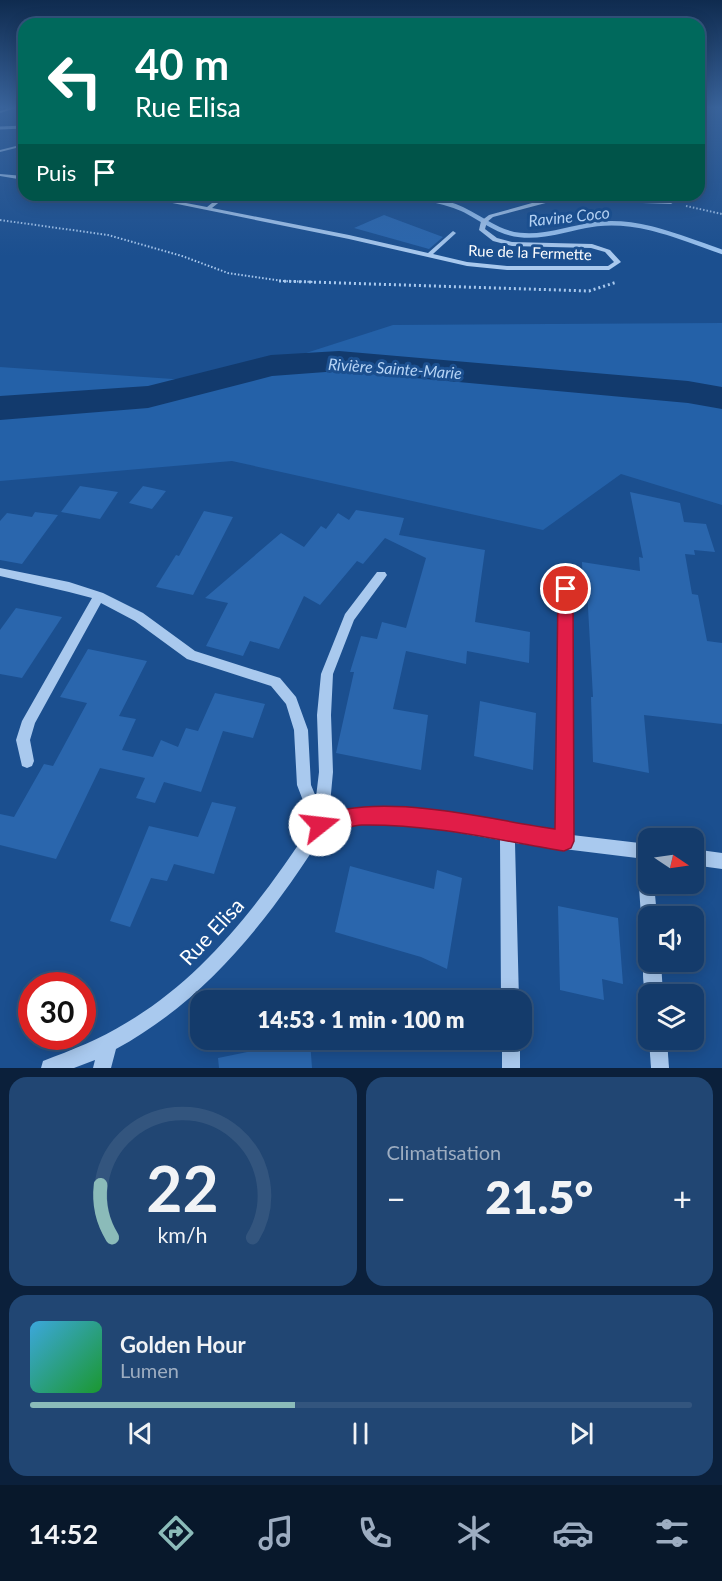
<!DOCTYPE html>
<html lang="fr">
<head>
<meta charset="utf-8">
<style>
	body { margin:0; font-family:Lato,sans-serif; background:#214673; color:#f1f3f6; height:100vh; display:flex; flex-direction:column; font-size:22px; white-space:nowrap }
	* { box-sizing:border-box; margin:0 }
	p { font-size:20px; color:#9dadc1 }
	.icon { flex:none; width:33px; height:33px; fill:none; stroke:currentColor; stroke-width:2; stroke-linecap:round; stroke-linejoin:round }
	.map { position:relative; height:1068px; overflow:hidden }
	.details { display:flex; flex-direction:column; gap:9px; padding:9px; background:#0b203b; flex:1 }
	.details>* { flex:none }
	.hud { position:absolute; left:18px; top:18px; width:687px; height:183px; border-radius:18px; box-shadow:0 3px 15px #0003,0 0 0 2px #33557e; background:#00695c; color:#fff; overflow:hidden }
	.needle { width:39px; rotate:103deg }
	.controls { position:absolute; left:638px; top:828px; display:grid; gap:12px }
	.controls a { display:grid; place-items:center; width:66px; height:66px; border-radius:12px; background:#143b6b; box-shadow:0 3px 15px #0003,0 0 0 2px #33557e; font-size:30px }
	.speed { position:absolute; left:18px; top:972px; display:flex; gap:12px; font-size:30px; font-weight:700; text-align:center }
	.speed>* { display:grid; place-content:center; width:78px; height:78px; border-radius:50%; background:#143b6b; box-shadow:0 3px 15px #0003,0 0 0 2px #33557e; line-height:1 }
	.speed .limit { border:9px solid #d22; background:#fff; color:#111 }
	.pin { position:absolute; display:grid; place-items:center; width:51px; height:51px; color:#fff; margin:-26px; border:3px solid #fff; border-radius:50%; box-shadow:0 2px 6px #0007 }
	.me { position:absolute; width:66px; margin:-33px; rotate:74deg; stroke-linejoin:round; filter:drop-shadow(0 0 4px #0008) }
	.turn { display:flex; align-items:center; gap:21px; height:126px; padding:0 18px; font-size:27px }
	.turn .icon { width:78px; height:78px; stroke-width:2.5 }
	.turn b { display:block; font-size:42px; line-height:51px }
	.then { display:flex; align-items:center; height:57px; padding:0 18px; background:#0003; gap:12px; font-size:22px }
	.big { font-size:45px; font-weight:800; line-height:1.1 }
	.details .card { flex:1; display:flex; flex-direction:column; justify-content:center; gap:9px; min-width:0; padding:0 21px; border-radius:18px; background:#214673 }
	.details .dial { align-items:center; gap:0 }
	.dial svg { height:156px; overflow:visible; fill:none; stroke:#33557e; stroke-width:7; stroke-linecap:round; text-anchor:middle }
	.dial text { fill:#f1f3f6; stroke:none }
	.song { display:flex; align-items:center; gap:18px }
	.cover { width:72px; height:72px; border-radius:9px; background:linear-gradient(135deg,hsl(200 70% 55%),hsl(130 70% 35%)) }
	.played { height:6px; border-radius:3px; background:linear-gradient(90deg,#8bbbb9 40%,#33557e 40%) }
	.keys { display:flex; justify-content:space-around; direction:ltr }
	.heat { display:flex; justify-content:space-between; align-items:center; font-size:33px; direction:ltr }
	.details .tiles { flex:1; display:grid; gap:9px; grid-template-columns:1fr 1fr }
	.card:last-child { grid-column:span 2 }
	.trip { position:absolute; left:190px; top:990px; width:342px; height:60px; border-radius:18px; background:#143b6b; box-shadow:0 3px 15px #0003,0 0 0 2px #33557e; font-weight:800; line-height:60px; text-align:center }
	.dock { display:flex; height:96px; justify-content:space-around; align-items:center; background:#08182b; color:#9dadc1 }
	.dock .icon { width:42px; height:42px }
	.dock .selected { color:#8bbbb9 }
	.dock b { font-size:27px; color:#f1f3f6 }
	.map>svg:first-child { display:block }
	.green { fill:#2461a8 }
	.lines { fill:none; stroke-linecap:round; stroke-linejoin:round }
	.stream-far1 { stroke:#9cc4f0; stroke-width:3 }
	.stream { stroke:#9cc4f0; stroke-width:4.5 }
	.river { fill:#123a6d; fill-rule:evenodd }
	.building { fill:#2a66ad }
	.path-far1 { stroke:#a9c9ee; stroke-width:2; stroke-dasharray:1.5 2; stroke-linecap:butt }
	.path { stroke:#a9c9ee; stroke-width:3; stroke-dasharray:2 3; stroke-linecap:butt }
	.minor { fill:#a9c9ee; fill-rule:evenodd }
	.route { fill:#e11d48; stroke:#92132f; stroke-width:1.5 }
	.labels { text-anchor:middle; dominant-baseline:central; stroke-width:6; stroke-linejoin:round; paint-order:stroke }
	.far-street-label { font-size:15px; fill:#fff; stroke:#1b4f8f }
	.far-water-label { font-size:16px; font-style:italic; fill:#b5d3f5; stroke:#1b4f8f }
	.near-street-label { font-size:21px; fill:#fff; stroke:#1b4f8f }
</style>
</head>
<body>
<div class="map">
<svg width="722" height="1068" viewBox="0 0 722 1068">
	<rect width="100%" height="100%" fill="#1b4f8f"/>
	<!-- green -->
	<path class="green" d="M722 323V505L621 474 543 530 232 461 0 481V367L216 382 393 325Z"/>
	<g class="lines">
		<!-- stream-far1 -->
		<path class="stream-far1" d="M0 128 24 127"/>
		<!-- stream -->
		<g class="stream">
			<path d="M299 195H332"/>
			<path d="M385 195C411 197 438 198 462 209 481 218 498 233 520 235 546 238 572 227 597 224 641 219 682 238 722 252"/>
		</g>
		<!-- river -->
		<path class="river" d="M339 351 688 381 722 387V409L688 403 339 371 272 376 148 408 0 420V396L148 386 271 355Z"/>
	</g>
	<!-- building -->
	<g class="building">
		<path d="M384 215 443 237 429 249 354 228Z"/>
		<path d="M80 486 118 492 100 519 61 512Z"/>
		<path d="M143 486 166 491 152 509 129 503Z"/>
		<path d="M630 492 680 503 684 522 706 524 715 552 694 550 695 555 685 554 692 594 698 595 707 641 722 643V724L644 715 649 773 593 762 591 697H593L587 590 583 589 582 562 640 571 639 557 643 558Z"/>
		<path d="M356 510 404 518 399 535 485 550 475 622 530 632 529 663 467 651 466 664 406 651 393 709 428 715 421 770 336 753 354 672H350L361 636 377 639 382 622 406 628 426 558 385 538 363 564 357 561 320 605 304 596 279 649 250 641 243 656 206 646 228 603 205 598 281 533 304 547 321 526 326 529 338 513 349 520Z"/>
		<path d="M204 511 233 517 193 595 156 587 176 555 179 556Z"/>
		<path d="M35 512 58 515 22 564 0 560V521L7 513 32 517Z"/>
		<path d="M16 608 62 617 22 678 0 674V630Z"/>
		<path d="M88 649 147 661 119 716 136 719 122 750 153 757 161 740 178 747 172 761 186 728 198 731 215 693 265 704 253 738 223 731 201 792 164 782 155 803 136 798 145 778 100 768 56 859 0 845V814L14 817 44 764 53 766 87 703 60 697Z"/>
		<path d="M480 701 536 713 533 770 474 756Z"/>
		<path d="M212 802 236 807 214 874 174 864 167 881 151 878 130 927 110 921 149 826 198 837Z"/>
		<path d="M350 866 434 889 437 870 462 878 447 969 421 957 335 932Z"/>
		<path d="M558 906 618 918 623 984 602 979 604 1000 560 990Z"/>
		<path d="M267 1040H310L312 1068H219L218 1058 267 1048Z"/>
	</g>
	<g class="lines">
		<!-- path-far1 -->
		<g class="path-far1">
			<path d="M686 206 722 214"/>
			<path d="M0 220 108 235 182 256 228 273 282 281 316 282"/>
		</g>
		<!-- path -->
		<path class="path" d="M279 281 589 291 617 282"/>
		<!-- minor -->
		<g class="minor">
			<path d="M13 107H19L0 113V111Z"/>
			<path d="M24 144V146L0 152V150Z"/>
			<path d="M0 174 24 176V180L0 176Z"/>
			<path d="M133 195H144L207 207 222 195H228L212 208 349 235 428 253 453 231 456 233 455 234 433 254 467 262 507 266H608L614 262 605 252 591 248 512 246 493 241 479 230 481 221 489 215 557 196 671 200 674 202 671 204 557 200 493 217 487 222 485 229 497 238 512 242 592 244 610 250 621 262 609 270H507L467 266 349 239Z"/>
			<path d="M0 568 69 582 103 593 143 613 195 651 280 678 296 697 308 730 311 785 316 797 319 772 317 715 321 674 345 614 377 572H385L387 575 385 578 354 620 333 674 331 715 333 772 329 815 352 809 399 808 507 826 557 833 560 589 562 586 566 584 570 586 572 589V835L648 844V884H654L657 916H648V924L643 922 641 916 637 858 515 843 519 1000H501L500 840 399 822 352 823 325 831C270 918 208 999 116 1049L111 1068H93L95 1060 74 1068H41L43 1061C72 1050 100 1039 126 1023 205 977 263 899 312 824L297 785 294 730 286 704 271 686 187 659 135 621 101 603 35 723 30 740 34 761 32 766 27 768 22 766 16 740 22 721 92 598 69 592 0 576Z"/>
			<path d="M693 849 722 853V869L693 865Z"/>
			<path d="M648 955V962H661L663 994H648V1000C643 989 640 964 648 955Z"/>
			<rect x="502" y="1040" width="18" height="28"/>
			<path d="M649 1040H667L669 1068H651Z"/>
		</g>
	</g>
	<!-- sky -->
	<linearGradient id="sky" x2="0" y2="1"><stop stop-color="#0f2b4f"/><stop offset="0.42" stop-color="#39639b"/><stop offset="1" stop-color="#39639b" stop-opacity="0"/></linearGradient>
	<rect width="722" height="256" fill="url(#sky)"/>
	<!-- route -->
	<path class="route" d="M566 583 573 589 574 841 571 848 564 851C498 840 430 824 362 825 347 825 328 837 313 831L310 825 313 818C380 790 484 819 555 829L558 589Z"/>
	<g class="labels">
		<!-- far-street labels -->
		<g class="far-street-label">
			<text transform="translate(530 252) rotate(2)">Rue de la Fermette</text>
		</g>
		<!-- far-water labels -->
		<g class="far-water-label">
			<text transform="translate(569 216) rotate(-6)">Ravine Coco</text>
			<text transform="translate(395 368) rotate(4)">Rivière Sainte-Marie</text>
		</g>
		<!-- near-street labels -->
		<g class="near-street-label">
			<text transform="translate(211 931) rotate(-47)">Rue Elisa</text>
		</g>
	</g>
</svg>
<div class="controls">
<a><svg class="needle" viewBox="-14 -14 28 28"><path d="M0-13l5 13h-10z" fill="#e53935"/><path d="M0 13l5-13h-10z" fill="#9dadc1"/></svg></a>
<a><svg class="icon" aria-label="sound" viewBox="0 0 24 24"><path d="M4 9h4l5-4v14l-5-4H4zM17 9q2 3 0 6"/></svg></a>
<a><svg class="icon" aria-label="layers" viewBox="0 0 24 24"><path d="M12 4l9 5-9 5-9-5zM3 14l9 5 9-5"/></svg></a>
</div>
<div class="speed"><div class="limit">30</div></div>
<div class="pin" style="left:566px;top:589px;background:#d93025"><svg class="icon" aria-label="arrive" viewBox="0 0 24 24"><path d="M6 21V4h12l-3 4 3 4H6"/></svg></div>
<svg class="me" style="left:320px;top:825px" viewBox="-20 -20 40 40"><circle r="19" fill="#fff"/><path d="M0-13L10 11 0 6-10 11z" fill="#e11d48"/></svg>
<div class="trip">14:53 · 1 min · 100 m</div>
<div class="hud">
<div class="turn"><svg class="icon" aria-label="left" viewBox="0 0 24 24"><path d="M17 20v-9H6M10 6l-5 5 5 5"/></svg><div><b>40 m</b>Rue Elisa</div></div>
<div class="then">Puis<svg class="icon" aria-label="arrive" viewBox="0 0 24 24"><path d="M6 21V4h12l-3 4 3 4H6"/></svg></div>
</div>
</div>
<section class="details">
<div class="tiles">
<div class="card dial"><svg viewBox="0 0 100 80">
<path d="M14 69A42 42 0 1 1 86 69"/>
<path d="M14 69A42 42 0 0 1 8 42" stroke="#8bbbb9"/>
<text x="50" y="56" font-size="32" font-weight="700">22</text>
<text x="50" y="72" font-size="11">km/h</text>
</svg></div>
<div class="card"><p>Climatisation</p>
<div class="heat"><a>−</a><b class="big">21.5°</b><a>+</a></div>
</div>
<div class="card">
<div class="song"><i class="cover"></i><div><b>Golden Hour</b><p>Lumen</p></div></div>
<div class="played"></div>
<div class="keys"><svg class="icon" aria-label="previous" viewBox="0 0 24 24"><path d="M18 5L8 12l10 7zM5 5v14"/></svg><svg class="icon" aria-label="pause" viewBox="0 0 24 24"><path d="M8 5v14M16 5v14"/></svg><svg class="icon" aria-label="next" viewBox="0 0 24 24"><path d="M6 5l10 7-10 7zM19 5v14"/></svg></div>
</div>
</div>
</section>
<nav class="dock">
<b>14:52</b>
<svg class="icon selected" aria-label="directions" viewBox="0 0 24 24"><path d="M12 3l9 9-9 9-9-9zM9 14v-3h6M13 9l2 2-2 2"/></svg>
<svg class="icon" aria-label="music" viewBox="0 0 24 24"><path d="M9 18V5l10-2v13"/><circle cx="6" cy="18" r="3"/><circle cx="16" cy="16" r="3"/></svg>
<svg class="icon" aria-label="phone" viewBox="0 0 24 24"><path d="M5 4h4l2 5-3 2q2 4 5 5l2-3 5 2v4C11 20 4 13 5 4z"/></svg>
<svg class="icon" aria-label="climate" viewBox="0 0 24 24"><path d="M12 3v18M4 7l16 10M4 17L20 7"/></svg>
<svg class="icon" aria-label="car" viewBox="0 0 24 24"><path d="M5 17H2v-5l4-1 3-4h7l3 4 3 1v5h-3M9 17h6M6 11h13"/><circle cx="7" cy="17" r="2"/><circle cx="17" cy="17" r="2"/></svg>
<svg class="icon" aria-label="filters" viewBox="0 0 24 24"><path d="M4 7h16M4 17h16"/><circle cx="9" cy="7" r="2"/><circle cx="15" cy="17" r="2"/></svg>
</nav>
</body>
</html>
